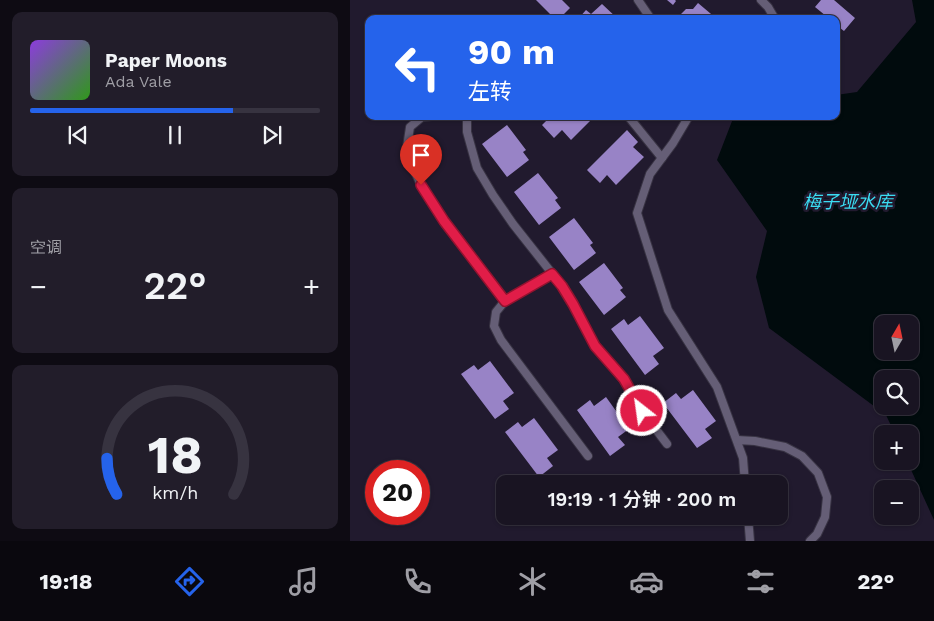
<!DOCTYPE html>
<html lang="zh">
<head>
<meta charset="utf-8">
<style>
	body { margin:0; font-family:"Work Sans","Noto Sans SC",sans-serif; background:#221d2a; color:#f1f3f6; height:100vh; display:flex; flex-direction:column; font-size:19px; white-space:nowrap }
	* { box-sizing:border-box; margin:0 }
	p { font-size:16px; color:#9f9ea5 }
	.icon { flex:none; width:28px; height:28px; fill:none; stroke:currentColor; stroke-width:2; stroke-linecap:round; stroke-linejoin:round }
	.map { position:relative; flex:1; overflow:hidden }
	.side { display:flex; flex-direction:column; gap:12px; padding:12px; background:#0e0b13; width:350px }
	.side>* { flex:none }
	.guide { position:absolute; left:15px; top:15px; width:475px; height:105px; border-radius:10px; box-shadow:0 1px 4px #0004,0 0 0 1px #373340; background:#2563eb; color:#fff; overflow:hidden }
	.needle { width:32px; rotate:9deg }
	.buttons { position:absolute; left:524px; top:315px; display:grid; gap:10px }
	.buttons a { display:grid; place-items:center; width:45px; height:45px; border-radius:10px; background:#191422; box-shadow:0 1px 4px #0004,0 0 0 1px #373340; font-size:25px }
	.speed { position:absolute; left:15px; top:460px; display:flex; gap:10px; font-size:25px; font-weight:700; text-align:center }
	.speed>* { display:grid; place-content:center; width:65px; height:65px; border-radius:50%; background:#191422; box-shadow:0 1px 4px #0004,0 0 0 1px #373340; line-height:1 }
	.speed .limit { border:8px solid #d22; background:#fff; color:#111 }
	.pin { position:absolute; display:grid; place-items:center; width:42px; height:42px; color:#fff; margin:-51px -21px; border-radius:50% 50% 50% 0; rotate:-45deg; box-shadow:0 0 5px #0007 }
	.pin .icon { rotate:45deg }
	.me { position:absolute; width:55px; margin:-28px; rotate:330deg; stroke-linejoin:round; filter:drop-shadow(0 0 4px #0008) }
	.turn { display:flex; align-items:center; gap:18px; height:105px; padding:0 20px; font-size:22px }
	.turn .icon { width:65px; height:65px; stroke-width:2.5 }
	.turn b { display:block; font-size:35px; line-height:42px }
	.big { font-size:38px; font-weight:600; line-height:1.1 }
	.side .tile { flex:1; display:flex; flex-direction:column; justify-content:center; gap:8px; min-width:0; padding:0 18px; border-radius:10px; background:#221d2a }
	.side .dial { align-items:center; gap:0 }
	.dial svg { height:130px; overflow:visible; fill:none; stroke:#373340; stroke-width:7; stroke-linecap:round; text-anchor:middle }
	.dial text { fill:#f1f3f6; stroke:none }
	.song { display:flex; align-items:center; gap:15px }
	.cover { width:60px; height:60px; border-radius:8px; background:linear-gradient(135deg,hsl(270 70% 55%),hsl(110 70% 35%)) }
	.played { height:5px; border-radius:2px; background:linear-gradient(90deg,#2563eb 70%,#373340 70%) }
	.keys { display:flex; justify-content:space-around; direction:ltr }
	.heat { display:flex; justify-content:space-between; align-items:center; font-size:28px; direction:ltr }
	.trip { position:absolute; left:146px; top:475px; width:292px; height:50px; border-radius:10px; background:#191422; box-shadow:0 1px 4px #0004,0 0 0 1px #373340; font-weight:600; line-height:50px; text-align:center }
	.tab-bar { display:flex; height:80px; justify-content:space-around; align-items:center; background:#0a080e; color:#9f9ea5 }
	.tab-bar .icon { width:35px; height:35px }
	.tab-bar .selected { color:#2563eb }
	.tab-bar b { font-size:22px; color:#f1f3f6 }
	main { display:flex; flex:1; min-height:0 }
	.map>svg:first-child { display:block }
	.water { fill:#010b0d; fill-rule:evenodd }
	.building { fill:#9883c6 }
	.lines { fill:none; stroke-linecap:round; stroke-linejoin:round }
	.lane-casing { stroke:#383343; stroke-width:10 }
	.lane { stroke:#655e76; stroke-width:8 }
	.route-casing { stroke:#92132f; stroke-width:12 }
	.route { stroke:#e11d48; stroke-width:9 }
	.labels { text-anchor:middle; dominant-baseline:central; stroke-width:5; stroke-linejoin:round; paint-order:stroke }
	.water-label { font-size:18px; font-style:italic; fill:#3addf3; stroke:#211a2e }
</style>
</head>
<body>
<main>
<section class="side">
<div class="tile">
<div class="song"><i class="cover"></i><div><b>Paper Moons</b><p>Ada Vale</p></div></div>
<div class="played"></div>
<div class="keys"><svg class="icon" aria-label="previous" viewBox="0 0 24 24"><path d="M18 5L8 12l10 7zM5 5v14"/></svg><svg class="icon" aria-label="pause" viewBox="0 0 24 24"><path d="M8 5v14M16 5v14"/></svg><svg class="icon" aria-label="next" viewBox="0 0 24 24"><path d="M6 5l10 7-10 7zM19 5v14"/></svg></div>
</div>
<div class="tile"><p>空调</p>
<div class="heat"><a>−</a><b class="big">22°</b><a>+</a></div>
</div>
<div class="tile dial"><svg viewBox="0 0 100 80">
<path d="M14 69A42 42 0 1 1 86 69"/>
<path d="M14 69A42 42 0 0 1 8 47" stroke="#2563eb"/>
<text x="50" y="56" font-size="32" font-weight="700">18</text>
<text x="50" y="72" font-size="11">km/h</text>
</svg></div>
</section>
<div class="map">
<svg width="584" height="541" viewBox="0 0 584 541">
	<rect width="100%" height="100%" fill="#211a2e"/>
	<!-- water -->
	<path class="water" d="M562 0H584V520L557 461H560V434H545L536 415 419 328 406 277 417 231 367 160 384 116H486V95L507 92 566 22ZM532 324H560V351H532ZM532 379H560V406H532Z"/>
	<!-- building -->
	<g class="building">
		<path d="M186 0H212L220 8 209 19H205Z"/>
		<path d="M317 0H325L326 1 323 5Z"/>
		<path d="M471 0H484L505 18 494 31 486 25V19H473L476 16 465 7Z"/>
		<path d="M348 3 367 19H333L330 15 336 9H343Z"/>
		<path d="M252 4 268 19H228L236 10 241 14Z"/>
		<path d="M201 116H245L221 140 212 130 204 138 192 125Z"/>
		<path d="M157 125 176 150 173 152 179 160 157 177 132 144Z"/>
		<path d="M277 130 288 142 283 147 294 157 266 185 257 175 250 183 237 170Z"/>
		<path d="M188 173 208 198 205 200 211 208 189 225 164 192Z"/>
		<path d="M224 218 243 243 240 245 246 253 224 270 199 237Z"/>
		<path d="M254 263 273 288 270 290 276 297 254 315 229 282Z"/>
		<path d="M290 316 314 348 303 356 309 364 295 375 261 329 274 319 278 325Z"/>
		<path d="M140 361 164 393 153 401 159 409 145 419 111 374 124 365 128 370Z"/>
		<path d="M343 390 366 421 355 429 362 438 347 448 313 403 326 393 331 399Z"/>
		<path d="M256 397 279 429 268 437 275 445 260 456 227 410 240 400 244 406Z"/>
		<path d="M184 418 208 450 197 458 203 466 189 477 155 432 168 422 172 427Z"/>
	</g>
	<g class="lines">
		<defs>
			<g id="lane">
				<path d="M288 0 301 19"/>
				<path d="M411 0 418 7 425 19"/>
				<path d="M82 116 72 117 60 127 57 147 61 163 71 185 94 221 155 301"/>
				<path d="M117 116V132L127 168 143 195 163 224 212 286 223 304 245 345 273 379 292 411 317 444"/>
				<path d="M278 116 312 158"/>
				<path d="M339 116 323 143 300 174 287 213 318 310 367 387 393 458 395 484"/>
				<path d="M202 274 155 301 146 312 144 326 151 340 238 456"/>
				<path d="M387 440 405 441 435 447 452 456 468 473 477 497 475 517 467 534 460 541"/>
				<path d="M398 516 400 541"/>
			</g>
		</defs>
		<!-- lane casing -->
		<use href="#lane" class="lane-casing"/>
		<!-- lane -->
		<use href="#lane" class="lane"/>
	</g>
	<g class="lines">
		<defs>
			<path id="route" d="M71 185 94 221 155 301 202 274 212 286 223 304 245 346 274 379 292 411"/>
		</defs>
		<!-- route casing -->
		<use href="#route" class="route-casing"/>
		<!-- route -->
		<use href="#route" class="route"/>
	</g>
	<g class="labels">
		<!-- water labels -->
		<g class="water-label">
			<text x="498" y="201">梅子垭水库</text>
		</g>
	</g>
</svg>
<div class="buttons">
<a><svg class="needle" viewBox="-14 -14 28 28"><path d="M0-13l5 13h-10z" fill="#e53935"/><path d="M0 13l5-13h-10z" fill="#9f9ea5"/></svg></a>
<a><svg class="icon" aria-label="search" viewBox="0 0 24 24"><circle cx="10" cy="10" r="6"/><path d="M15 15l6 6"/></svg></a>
<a>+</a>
<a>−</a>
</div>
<div class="speed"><div class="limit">20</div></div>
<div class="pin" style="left:71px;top:185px;background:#d93025"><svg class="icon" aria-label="arrive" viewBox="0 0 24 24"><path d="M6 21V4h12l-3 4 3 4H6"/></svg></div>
<svg class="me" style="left:292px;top:411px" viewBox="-20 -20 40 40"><circle r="17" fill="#e11d48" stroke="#fff" stroke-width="3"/><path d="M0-11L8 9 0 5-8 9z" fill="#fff"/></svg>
<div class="trip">19:19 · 1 分钟 · 200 m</div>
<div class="guide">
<div class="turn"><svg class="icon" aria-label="left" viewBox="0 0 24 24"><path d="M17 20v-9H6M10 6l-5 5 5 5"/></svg><div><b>90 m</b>左转</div></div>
</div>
</div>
</main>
<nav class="tab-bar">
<b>19:18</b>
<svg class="icon selected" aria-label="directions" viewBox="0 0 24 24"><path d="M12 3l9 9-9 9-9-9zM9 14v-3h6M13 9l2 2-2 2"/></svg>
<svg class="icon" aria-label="music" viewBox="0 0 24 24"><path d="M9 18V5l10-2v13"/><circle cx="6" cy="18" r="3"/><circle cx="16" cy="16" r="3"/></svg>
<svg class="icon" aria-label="phone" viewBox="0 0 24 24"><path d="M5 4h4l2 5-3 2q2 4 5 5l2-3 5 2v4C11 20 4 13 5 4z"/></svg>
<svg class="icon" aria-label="climate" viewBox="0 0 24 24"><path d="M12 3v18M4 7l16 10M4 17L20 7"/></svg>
<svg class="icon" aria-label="car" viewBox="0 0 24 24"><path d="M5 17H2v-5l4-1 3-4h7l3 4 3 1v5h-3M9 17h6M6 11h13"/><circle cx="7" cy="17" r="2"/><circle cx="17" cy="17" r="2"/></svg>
<svg class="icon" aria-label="filters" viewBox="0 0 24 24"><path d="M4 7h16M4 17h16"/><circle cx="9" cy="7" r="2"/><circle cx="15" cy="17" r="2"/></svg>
<b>22°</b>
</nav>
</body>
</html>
